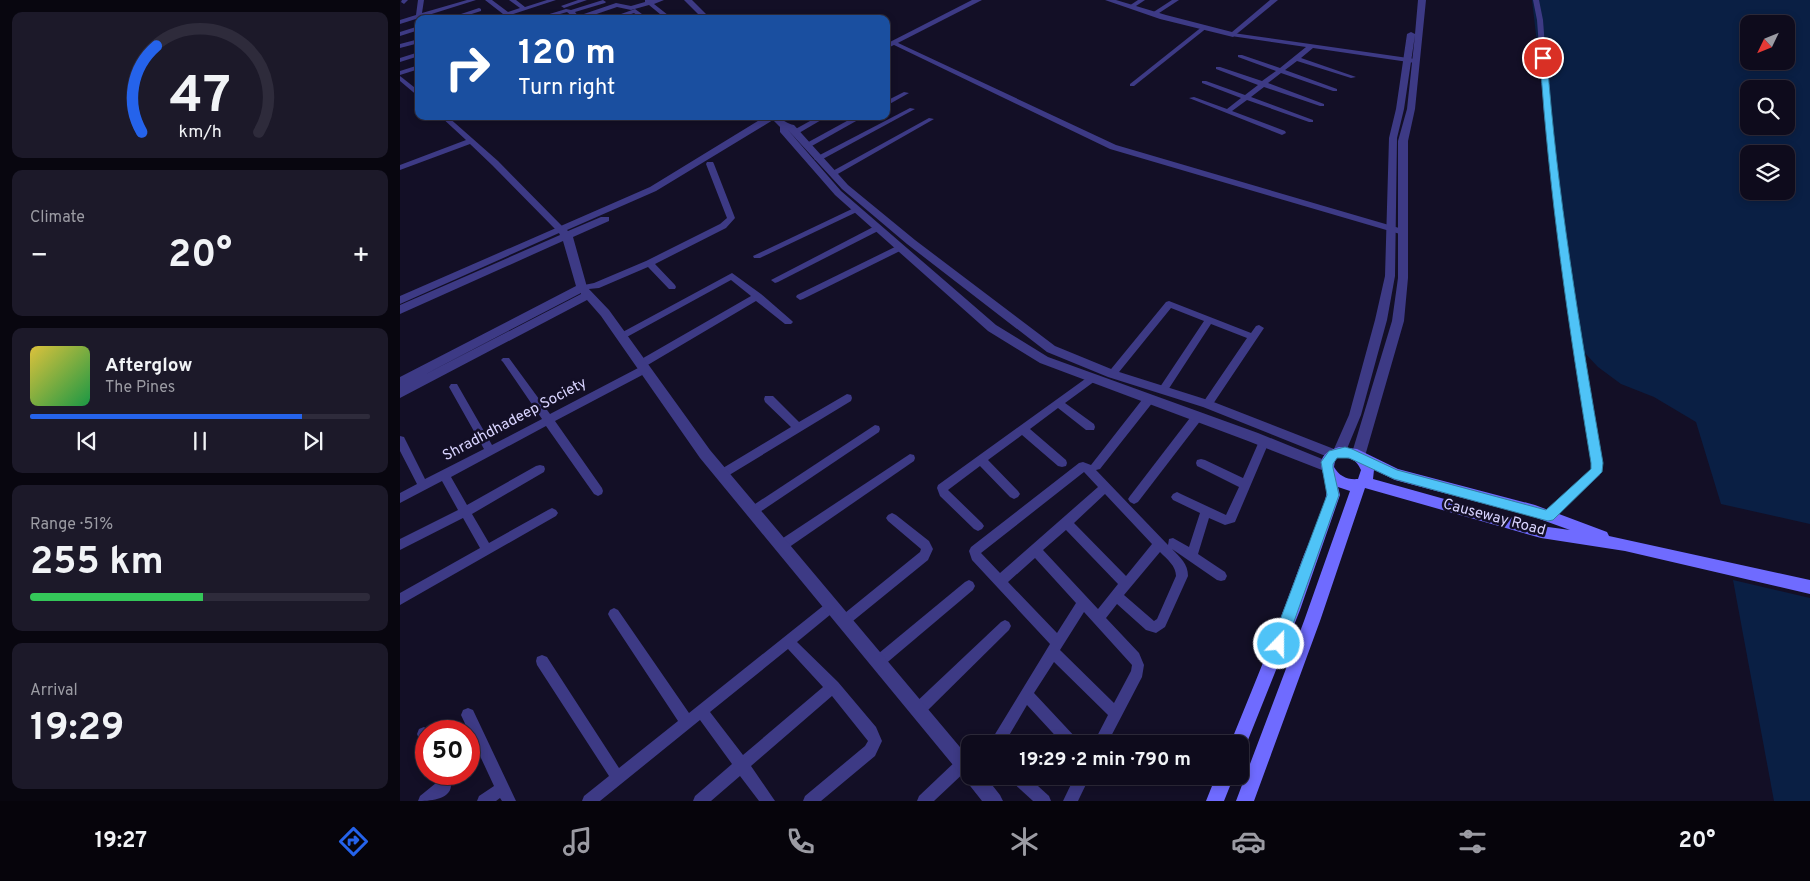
<!DOCTYPE html>
<html lang="en">
<head>
<meta charset="utf-8">
<style>
	body { margin:0; font-family:Overpass,sans-serif; background:#1c1929; color:#f1f3f6; height:100vh; display:flex; flex-direction:column; font-size:19px; white-space:nowrap }
	* { box-sizing:border-box; margin:0 }
	p { font-size:16px; color:#9b9ba3 }
	.icon { flex:none; width:28px; height:28px; fill:none; stroke:currentColor; stroke-width:2; stroke-linecap:round; stroke-linejoin:round }
	.map { position:relative; flex:1; overflow:hidden }
	.drawer { display:flex; flex-direction:column; gap:12px; padding:12px; background:#08060f; width:400px }
	.drawer>* { flex:none }
	.top-card { position:absolute; left:15px; top:15px; width:475px; height:105px; border-radius:10px; box-shadow:0 2px 8px #0003,0 0 0 1px #2e2b3b; background:#1a4fa0; color:#fff; overflow:hidden }
	.needle { width:32px; rotate:227deg }
	.fabs { position:absolute; left:1340px; top:15px; display:grid; gap:10px }
	.fabs a { display:grid; place-items:center; width:55px; height:55px; border-radius:10px; background:#0e0b1c; box-shadow:0 2px 8px #0003,0 0 0 1px #2e2b3b; font-size:25px }
	.speed { position:absolute; left:15px; top:720px; display:flex; gap:10px; font-size:25px; font-weight:700; text-align:center }
	.speed>* { display:grid; place-content:center; width:65px; height:65px; border-radius:50%; background:#0e0b1c; box-shadow:0 2px 8px #0003,0 0 0 1px #2e2b3b; line-height:1 }
	.speed .limit { border:8px solid #d22; background:#fff; color:#111 }
	.pin { position:absolute; display:grid; place-items:center; width:42px; height:42px; color:#fff; margin:-21px; border:2px solid #fff; border-radius:50%; box-shadow:0 1px 5px #0007 }
	.me { position:absolute; width:55px; margin:-28px; rotate:22deg; stroke-linejoin:round; filter:drop-shadow(0 0 4px #0008) }
	.turn { display:flex; align-items:center; gap:18px; height:105px; padding:0 20px; font-size:22px }
	.turn .icon { width:65px; height:65px; stroke-width:2.5 }
	.turn b { display:block; font-size:35px; line-height:42px }
	.big { font-size:38px; font-weight:700; line-height:1.1 }
	.drawer .widget { flex:1; display:flex; flex-direction:column; justify-content:center; gap:8px; min-width:0; padding:0 18px; border-radius:10px; background:#1c1929 }
	.drawer .dial { align-items:center; gap:0 }
	.dial svg { height:130px; overflow:visible; fill:none; stroke:#2e2b3b; stroke-width:7; stroke-linecap:round; text-anchor:middle }
	.dial text { fill:#f1f3f6; stroke:none }
	.song { display:flex; align-items:center; gap:15px }
	.cover { width:60px; height:60px; border-radius:8px; background:linear-gradient(135deg,hsl(50 70% 55%),hsl(140 70% 35%)) }
	.played { height:5px; border-radius:2px; background:linear-gradient(90deg,#2563eb 80%,#2e2b3b 80%) }
	.keys { display:flex; justify-content:space-around; direction:ltr }
	.heat { display:flex; justify-content:space-between; align-items:center; font-size:28px; direction:ltr }
	.charge { height:8px; border-radius:4px; background:linear-gradient(90deg,#34c759 51%,#2e2b3b 0) }
	.trip { position:absolute; left:561px; top:735px; width:288px; height:50px; border-radius:10px; background:#0e0b1c; box-shadow:0 2px 8px #0003,0 0 0 1px #2e2b3b; font-weight:700; line-height:50px; text-align:center }
	.tabs { display:flex; height:80px; justify-content:space-around; align-items:center; background:#06040b; color:#9b9ba3 }
	.tabs .icon { width:35px; height:35px }
	.tabs .active { color:#2563eb }
	.tabs b { font-size:22px; color:#f1f3f6 }
	main { display:flex; flex:1; min-height:0 }
	.map>svg:first-child { display:block }
	.water { fill:#0a1f44; fill-rule:evenodd }
	.lines { fill:none; stroke-linecap:round; stroke-linejoin:round }
	.minor { fill:#3d3a85; fill-rule:evenodd }
	.tertiary { fill:#3d3a85; fill-rule:evenodd }
	.secondary { fill:#6f6bff; fill-rule:evenodd }
	.route { fill:#4fc3f7; stroke:#337fa1 }
	.labels { text-anchor:middle; dominant-baseline:central; stroke-width:5; stroke-linejoin:round; paint-order:stroke }
	.street-label { font-size:15px; fill:#d9d4ff; stroke:#130f26 }
</style>
</head>
<body>
<main>
<section class="drawer">
<div class="widget dial"><svg viewBox="0 0 100 80">
<path d="M14 69A42 42 0 1 1 86 69"/>
<path d="M14 69A42 42 0 0 1 23 16" stroke="#2563eb"/>
<text x="50" y="56" font-size="32" font-weight="700">47</text>
<text x="50" y="72" font-size="11">km/h</text>
</svg></div>
<div class="widget"><p>Climate</p>
<div class="heat"><a>−</a><b class="big">20°</b><a>+</a></div>
</div>
<div class="widget">
<div class="song"><i class="cover"></i><div><b>Afterglow</b><p>The Pines</p></div></div>
<div class="played"></div>
<div class="keys"><svg class="icon" aria-label="previous" viewBox="0 0 24 24"><path d="M18 5L8 12l10 7zM5 5v14"/></svg><svg class="icon" aria-label="pause" viewBox="0 0 24 24"><path d="M8 5v14M16 5v14"/></svg><svg class="icon" aria-label="next" viewBox="0 0 24 24"><path d="M6 5l10 7-10 7zM19 5v14"/></svg></div>
</div>
<div class="widget"><p>Range · 51%</p><b class="big">255 km</b><div class="charge"></div></div>
<div class="widget"><p>Arrival</p><b class="big">19:29</b></div>
</section>
<div class="map">
<svg width="1410" height="801" viewBox="0 0 1410 801">
	<rect width="100%" height="100%" fill="#130f26"/>
	<!-- water -->
	<g class="water">
		<path d="M1132 0H1410V524L1321 504 1296 422 1254 397 1221 384 1198 367 1181 349 1152 174ZM1349 24H1386V61H1349ZM1349 89H1386V126H1349ZM1349 154H1386V191H1349Z"/>
		<path d="M1333 580 1410 598V801H1374Z"/>
	</g>
	<g class="lines">
		<!-- minor -->
		<g class="minor">
			<path d="M2 0H8L4 4 1 2Z"/>
			<path d="M18 0H24L22 13 67 0H76L0 24V20L16 15Z"/>
			<path d="M85 0H92L108 12 120 8 109 0H116L125 7 147 0H156L98 19H88L103 14Z"/>
			<path d="M178 0H187L164 8 161 6Z"/>
			<path d="M203 0 206 2 205 3 175 12 178 16 216 3 231 6 245 2V0H264L254 4 273 19H266L249 5 231 10 217 7 182 19H171L173 17 167 12 143 19H133L166 9 171 10Z"/>
			<path d="M738 0H745L733 8H729V6Z"/>
			<path d="M772 0H779L756 15H752V13Z"/>
			<path d="M1133 0H1139L1143 20 1150 114 1175 307 1202 463 1200 475 1152 519 1148 521 1144 519 1142 516 1144 513 1191 470 1192 463 1167 307 1144 114 1137 20Z"/>
			<path d="M79 8 81 9V11L56 19H46Z"/>
			<path d="M235 9 249 19H242L234 13 217 19H207Z"/>
			<path d="M303 13 306 15C301 19 294 19 287 19Z"/>
			<path d="M19 26V30L0 36V32Z"/>
			<path d="M803 26 808 27 734 86H730V84Z"/>
			<path d="M833 33 1015 59 1018 61 1015 63 913 48 901 58 956 77 951 78 897 61 885 70 937 89V91H933L881 73 868 83 924 104V106H920L864 87 851 97 913 120V122H909L847 100 832 111 885 131 886 133 882 135 789 98 794 97 827 109 841 98 802 83V81H806L845 95 858 85 816 69V67H820L862 81 876 71 838 57V55H842L880 68 906 47 831 36 830 35Z"/>
			<path d="M19 39V43L0 48V44Z"/>
			<path d="M492 42H496L716 145 1006 230 1007 232 1006 234H1000L710 149 492 44Z"/>
			<path d="M19 52V56L0 62V58Z"/>
			<path d="M19 65V69L0 75V71Z"/>
			<path d="M0 76 19 91V97L0 81Z"/>
			<path d="M504 92 509 93 486 106V101Z"/>
			<path d="M510 108 515 109 421 160H415L414 158Z"/>
			<path d="M40 116H47L98 161 163 227V231H157L92 165 70 144 0 170V165L66 140Z"/>
			<path d="M419 116H428L399 133 392 131Z"/>
			<path d="M456 116H465L410 147 403 145Z"/>
			<path d="M529 118 534 119 436 175H430L429 173Z"/>
			<path d="M307 162H313L314 164 335 218 326 228 255 264 275 285 276 287 275 289H269L248 267 199 288 179 290 178 288 179 286 194 283 246 261 320 224 327 218 306 164Z"/>
			<path d="M454 208H457L461 210 360 258H354L353 256Z"/>
			<path d="M477 225 481 228 480 230 378 282 375 283 371 280Z"/>
			<path d="M499 245 502 246V250L403 299 400 300 396 297 397 295Z"/>
			<path d="M332 273 361 294 391 320 393 322 391 324H385L356 301 246 366 250 369 248 372 155 421 202 488 203 491 202 494 198 496 194 494 146 426 51 477 67 505 136 466 140 465 144 466 145 469 144 472 72 514 89 543 148 510 152 508 156 510 158 513 156 516 0 605V593L80 548 63 518 0 550V539L58 510 42 481 0 503V493L17 484 0 451V436L4 437 25 479 84 449 49 387 51 384H57L92 445 142 419 103 362 101 360 103 358H109L150 414 240 367 236 364 238 361 351 296 331 280 225 338H219L217 336 219 334Z"/>
			<path d="M769 301 851 333 856 326 859 325 864 328 811 407H803L802 404 847 338 811 324 766 393H760L758 390 804 321 771 308 715 377 712 378 707 374 766 302Z"/>
			<path d="M692 374 695 375 697 378 695 381 665 403 694 424 695 427 694 430H686L658 408 630 429 666 460 667 463 666 466 662 467 658 466 622 435 588 460 618 491 620 494 618 497 614 499 610 497 580 466 548 490 582 523 584 526 582 529 578 531 574 529 540 496 537 488 538 485Z"/>
			<path d="M447 394 451 395 452 398 451 401 326 477 322 478 318 477 317 474 318 471 391 427 365 402 364 399 365 396H373L399 422Z"/>
			<path d="M749 395 753 396 754 399 753 402 700 469 696 470 768 545 769 539 773 538 789 547 800 513 773 500 771 497 773 494 777 492 781 494 826 515 839 487 797 466 796 463 797 460 801 459 805 460 843 478 860 439H868L869 442 835 522 825 525 809 518 798 554 825 572 827 576 825 580 821 581 817 580 772 549C780 557 788 564 788 576L765 627 756 633 746 630 717 604 706 618 739 653 744 665 742 677 707 744H693L708 715 654 662 634 693 677 739 679 744H663L627 705 604 744H589L650 644 572 560 569 551 571 547 679 463 683 462 691 465 745 396ZM684 472 698 487 600 573 581 553ZM705 494 752 544 726 576 674 523ZM666 530 718 584 698 609 643 550ZM760 552C767 559 776 566 776 576L757 619 754 621 724 595ZM635 558 676 603 657 633 608 582ZM684 612 732 665 731 671 714 703 660 650Z"/>
			<path d="M797 413 801 414 802 417 801 420 738 502 734 504 730 502 728 499 730 496 793 414Z"/>
			<path d="M475 425 479 426 480 429 479 432 357 514 353 516 349 514 347 511 349 508Z"/>
			<path d="M510 454 514 455 515 458 514 461 385 550 381 551 377 550 375 546 377 542Z"/>
			<path d="M492 513 496 515 529 541 533 549 528 560 448 625 444 627 440 625 438 621 440 617 520 552 521 549 488 521 486 518 488 515Z"/>
			<path d="M569 580 573 582 575 586 573 590 483 666 478 668 473 666 472 662 473 658 565 582Z"/>
			<path d="M432 600 436 602 438 606 436 610 397 642 438 682 476 727 482 741 475 756 421 801H403L405 796 465 746 468 741 432 696 351 766 375 801H359L340 776 311 801H293L295 796 332 764 300 720 200 801H182L184 796 209 776 137 665 136 661 137 657 142 655 147 657 219 768 278 721 210 618 208 614 210 610 214 608 218 610 289 713 428 602ZM388 649 423 687 343 755 310 712Z"/>
			<path d="M605 620 609 622 611 626 609 630 523 715 518 717 513 715 511 710 513 705 601 622Z"/>
			<path d="M68 708 73 710 116 801H102L100 798 96 801H77L79 796 94 786 61 715 63 710Z"/>
			<path d="M24 727 30 731H26V746L21 744 17 734 19 729Z"/>
			<path d="M563 757 568 759 570 764 568 769 534 801H517L519 796 558 759Z"/>
			<path d="M34 774H48C49 777 51 782 51 786 50 800 28 801 18 801L20 796 36 783Z"/>
			<path d="M609 776H627L649 796 651 801H633L611 781Z"/>
			<path d="M675 776H690L678 801H663Z"/>
		</g>
		<!-- tertiary -->
		<g class="tertiary">
			<path d="M284 0H292L311 19H303Z"/>
			<path d="M572 0H582L486 49V44Z"/>
			<path d="M705 0H716L766 15 832 32 870 0H878L833 37 760 19Z"/>
			<path d="M1018 0H1026L1015 109 1008 141V278L1004 321 965 456 963 460 958 461 953 460 951 456 992 321 998 278V141L1007 109 1015 35 1004 109 997 138 995 276 987 320 961 415 944 456 933 459 803 407 708 377 647 352 507 244 442 189 388 130 441 191 596 325 648 357 858 433 932 463 934 467 932 471 927 472 848 441 640 363 588 331 435 195 380 132V127L373 120 256 191 167 230 168 231 201 217H209V221L173 237 187 287 209 310 310 450 570 759V776H585L600 795 603 801H582L567 782 300 458 201 316 187 300 0 398V387L4 385 0 387V377L176 286 163 241 0 314V305L160 235 159 233 0 304V296L250 187 366 116C383 116 381 122 394 125L448 185 515 240 655 346 716 371 811 401 934 449 949 415 975 320 985 276 989 138 996 109 1007 34 1011 32 1015 34ZM181 293V294L22 376Z"/>
		</g>
		<!-- secondary -->
		<g class="secondary">
			<path d="M939 447 957 449 998 469 1135 505 1207 532 1209 536 1410 580V594L1225 551 1141 538 965 488 920 621 854 801H836L904 621 950 491 938 487 940 495 900 610 844 750 840 752V744H830C855 683 880 622 902 560 909 542 923 514 926 496 930 474 906 458 939 447ZM939 457C951 458 956 459 961 470L958 479C947 480 939 476 934 467L935 460ZM974 470 995 480 1134 517 1170 530 1141 526 973 479Z"/>
			<path d="M816 776H834L824 801H806Z"/>
		</g>
	</g>
	<!-- route -->
	<path class="route" d="M1143 55 1147 58C1157 194 1180 329 1203 463L1202 472 1153 520 1148 521 994 479 949 458H937L933 464V468L939 495 886 644 884 649 879 651 874 649 871 644 927 495 921 462 929 451 945 447 952 449 997 470 1146 510 1191 469V463C1169 329 1149 194 1140 58Z"/>
	<g class="labels">
		<!-- street labels -->
		<g class="street-label">
			<text transform="translate(115 420) rotate(-28)">Shradhdhadeep Society</text>
			<text transform="translate(1094 518) rotate(15)">Causeway Road</text>
		</g>
	</g>
</svg>
<div class="fabs">
<a><svg class="needle" viewBox="-14 -14 28 28"><path d="M0-13l5 13h-10z" fill="#e53935"/><path d="M0 13l5-13h-10z" fill="#9b9ba3"/></svg></a>
<a><svg class="icon" aria-label="search" viewBox="0 0 24 24"><circle cx="10" cy="10" r="6"/><path d="M15 15l6 6"/></svg></a>
<a><svg class="icon" aria-label="layers" viewBox="0 0 24 24"><path d="M12 4l9 5-9 5-9-5zM3 14l9 5 9-5"/></svg></a>
</div>
<div class="speed"><div class="limit">50</div></div>
<div class="pin" style="left:1143px;top:58px;background:#d93025"><svg class="icon" aria-label="arrive" viewBox="0 0 24 24"><path d="M6 21V4h12l-3 4 3 4H6"/></svg></div>
<svg class="me" style="left:879px;top:644px" viewBox="-20 -20 40 40"><circle r="17" fill="#4fc3f7" stroke="#fff" stroke-width="3"/><path d="M0-11L8 9 0 5-8 9z" fill="#fff"/></svg>
<div class="trip">19:29 · 2 min · 790 m</div>
<div class="top-card">
<div class="turn"><svg class="icon" aria-label="right" viewBox="0 0 24 24"><path d="M7 20v-9h11M14 6l5 5-5 5"/></svg><div><b>120 m</b>Turn right</div></div>
</div>
</div>
</main>
<nav class="tabs">
<b>19:27</b>
<svg class="icon active" aria-label="directions" viewBox="0 0 24 24"><path d="M12 3l9 9-9 9-9-9zM9 14v-3h6M13 9l2 2-2 2"/></svg>
<svg class="icon" aria-label="music" viewBox="0 0 24 24"><path d="M9 18V5l10-2v13"/><circle cx="6" cy="18" r="3"/><circle cx="16" cy="16" r="3"/></svg>
<svg class="icon" aria-label="phone" viewBox="0 0 24 24"><path d="M5 4h4l2 5-3 2q2 4 5 5l2-3 5 2v4C11 20 4 13 5 4z"/></svg>
<svg class="icon" aria-label="climate" viewBox="0 0 24 24"><path d="M12 3v18M4 7l16 10M4 17L20 7"/></svg>
<svg class="icon" aria-label="car" viewBox="0 0 24 24"><path d="M5 17H2v-5l4-1 3-4h7l3 4 3 1v5h-3M9 17h6M6 11h13"/><circle cx="7" cy="17" r="2"/><circle cx="17" cy="17" r="2"/></svg>
<svg class="icon" aria-label="filters" viewBox="0 0 24 24"><path d="M4 7h16M4 17h16"/><circle cx="9" cy="7" r="2"/><circle cx="15" cy="17" r="2"/></svg>
<b>20°</b>
</nav>
</body>
</html>
